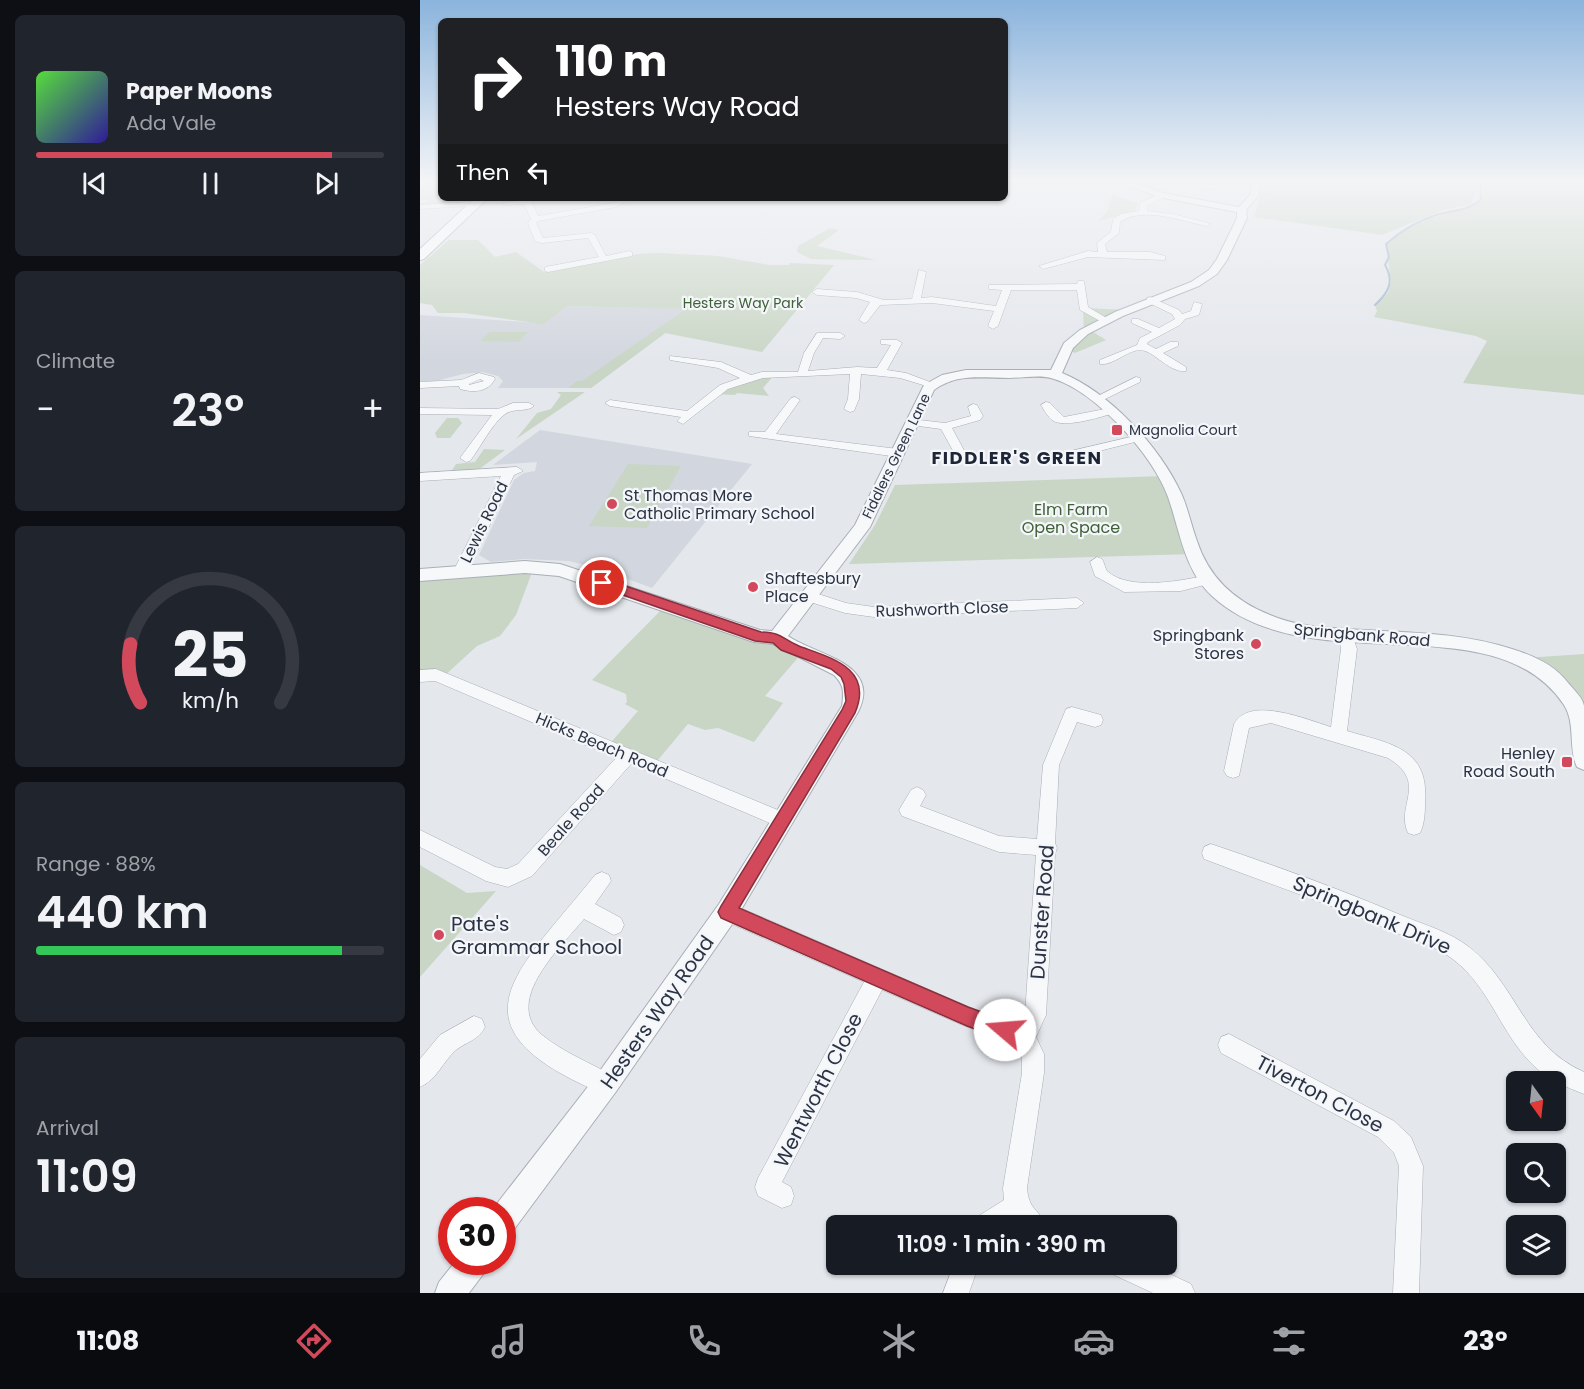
<!DOCTYPE html>
<html lang="en">
<head>
<meta charset="utf-8">
<style>
	body { margin:0; font-family:Poppins,sans-serif; background:#20242c; color:#f1f3f6; height:100vh; display:flex; flex-direction:column; font-size:22px; white-space:nowrap }
	* { box-sizing:border-box; margin:0 }
	p { font-size:20px; color:#9ea1a6 }
	.icon { flex:none; width:33px; height:33px; fill:none; stroke:currentColor; stroke-width:2; stroke-linecap:round; stroke-linejoin:round }
	.map { position:relative; flex:1; overflow:hidden }
	.details { display:flex; flex-direction:column; gap:15px; padding:15px; background:#0d0f14; width:420px }
	.details>* { flex:none }
	.banner { position:absolute; left:18px; top:18px; width:570px; height:183px; border-radius:9px; box-shadow:0 2px 4px #0004; background:#202124; color:#fff; overflow:hidden }
	.needle { width:39px; rotate:165deg }
	.controls { position:absolute; left:1086px; top:1071px; display:grid; gap:12px }
	.controls a { display:grid; place-items:center; width:60px; height:60px; border-radius:9px; background:#171b24; box-shadow:0 2px 4px #0004; font-size:30px }
	.speed { position:absolute; left:18px; top:1197px; display:flex; gap:12px; font-size:30px; font-weight:700; text-align:center }
	.speed>* { display:grid; place-content:center; width:78px; height:78px; border-radius:50%; background:#171b24; box-shadow:0 2px 4px #0004; line-height:1 }
	.speed .limit { border:9px solid #d22; background:#fff; color:#111 }
	.pin { position:absolute; display:grid; place-items:center; width:51px; height:51px; color:#fff; margin:-26px; border:3px solid #fff; border-radius:50%; box-shadow:0 2px 6px #0007 }
	.me { position:absolute; width:66px; margin:-33px; rotate:288deg; stroke-linejoin:round; filter:drop-shadow(0 0 4px #0008) }
	.turn { display:flex; align-items:center; gap:21px; height:126px; padding:0 18px; font-size:27px }
	.turn .icon { width:78px; height:78px; stroke-width:2.5 }
	.turn b { display:block; font-size:42px; line-height:51px }
	.then { display:flex; align-items:center; height:57px; padding:0 18px; background:#0003; gap:12px; font-size:22px }
	.big { font-size:45px; font-weight:600; line-height:1.1 }
	.details .card { flex:1; display:flex; flex-direction:column; justify-content:center; gap:9px; min-width:0; padding:0 21px; border-radius:9px; background:#20242c }
	.details .dial { align-items:center; gap:0 }
	.dial svg { height:156px; overflow:visible; fill:none; stroke:#363941; stroke-width:7; stroke-linecap:round; text-anchor:middle }
	.dial text { fill:#f1f3f6; stroke:none }
	.song { display:flex; align-items:center; gap:18px }
	.cover { width:72px; height:72px; border-radius:9px; background:linear-gradient(135deg,hsl(110 70% 55%),hsl(250 70% 35%)) }
	.played { height:6px; border-radius:3px; background:linear-gradient(90deg,#d1495b 85%,#363941 85%) }
	.keys { display:flex; justify-content:space-around; direction:ltr }
	.heat { display:flex; justify-content:space-between; align-items:center; font-size:33px; direction:ltr }
	.charge { height:9px; border-radius:4px; background:linear-gradient(90deg,#34c759 88%,#363941 0) }
	.trip { position:absolute; left:406px; top:1215px; width:351px; height:60px; border-radius:9px; background:#171b24; box-shadow:0 2px 4px #0004; font-weight:600; line-height:60px; text-align:center }
	.menu { display:flex; height:96px; justify-content:space-around; align-items:center; background:#090b0e; color:#9ea1a6 }
	.menu .icon { width:42px; height:42px }
	.menu .selected { color:#d1495b }
	.menu b { font-size:27px; color:#f1f3f6 }
	main { display:flex; flex:1; min-height:0 }
	.map>svg:first-child { display:block }
	.built { fill:#d2d6de }
	.green { fill:#c9d6c5 }
	.lines { fill:none; stroke-linecap:round; stroke-linejoin:round }
	.stream { stroke:#9fb4cc; stroke-width:2 }
	.minor-casing { stroke:#a9aeb7; stroke-width:1 }
	.tertiary-casing { stroke:#a9aeb7; stroke-width:2 }
	.primary-casing { stroke:#a3abb8; stroke-width:2 }
	.minor { fill:#f7f8fa; fill-rule:evenodd }
	.tertiary { fill:#f7f8fa; fill-rule:evenodd }
	.primary { fill:#fff; fill-rule:evenodd }
	.route { fill:#d1495b; stroke:#882f3b; stroke-width:1.5 }
	.poi-dot { fill:#d1495b; stroke:#f4f6f9; stroke-width:2 }
	.labels { text-anchor:middle; dominant-baseline:central; stroke-width:4.5; stroke-linejoin:round; paint-order:stroke }
	.far-park-label { font-size:14px; fill:#3f6138; stroke:#f4f6f9 }
	.far-poi-label { font-size:14px; fill:#2b3445; stroke:#f4f6f9; text-anchor:start }
	.far-street-label { font-size:14px; fill:#2b3445; stroke:#f4f6f9 }
	.poi-label { font-size:16px; fill:#2b3445; stroke:#f4f6f9; text-anchor:start }
	.park-label { font-size:16px; fill:#3f6138; stroke:#f4f6f9 }
	.street-label { font-size:16px; fill:#2b3445; stroke:#f4f6f9 }
	.far-district-label { font-size:18px; font-weight:bold; letter-spacing:1.5px; fill:#1d2536; stroke:#f4f6f9 }
	.near-street-label { font-size:20px; fill:#2b3445; stroke:#f4f6f9 }
	.near-poi-label { font-size:20px; fill:#2b3445; stroke:#f4f6f9; text-anchor:start }
</style>
</head>
<body>
<main>
<section class="details">
<div class="card">
<div class="song"><i class="cover"></i><div><b>Paper Moons</b><p>Ada Vale</p></div></div>
<div class="played"></div>
<div class="keys"><svg class="icon" aria-label="previous" viewBox="0 0 24 24"><path d="M18 5L8 12l10 7zM5 5v14"/></svg><svg class="icon" aria-label="pause" viewBox="0 0 24 24"><path d="M8 5v14M16 5v14"/></svg><svg class="icon" aria-label="next" viewBox="0 0 24 24"><path d="M6 5l10 7-10 7zM19 5v14"/></svg></div>
</div>
<div class="card"><p>Climate</p>
<div class="heat"><a>−</a><b class="big">23°</b><a>+</a></div>
</div>
<div class="card dial"><svg viewBox="0 0 100 80">
<path d="M14 69A42 42 0 1 1 86 69"/>
<path d="M14 69A42 42 0 0 1 9 39" stroke="#d1495b"/>
<text x="50" y="56" font-size="32" font-weight="700">25</text>
<text x="50" y="72" font-size="11">km/h</text>
</svg></div>
<div class="card"><p>Range · 88%</p><b class="big">440 km</b><div class="charge"></div></div>
<div class="card"><p>Arrival</p><b class="big">11:09</b></div>
</section>
<div class="map">
<svg width="1164" height="1293" viewBox="0 0 1164 1293">
	<rect width="100%" height="100%" fill="#e4e7ec"/>
	<!-- built -->
	<g class="built">
		<path d="M147 306 278 309 171 388H78L83 381 78 376 63 372 43 374 16 381H0V315L122 323Z"/>
		<path d="M120 430 332 464 232 588 184 570 149 561 104 559 71 562 59 555 94 480 104 473 115 471 117 462 73 465Z"/>
	</g>
	<!-- green -->
	<g class="green">
		<path d="M845 180H1060L1051 204 1023 210 962 235 834 217Z"/>
		<path d="M1067 180H1164V395L1043 383 1067 341 1056 336 954 317 957 311 955 305 968 293 971 282 966 244 983 229 1010 218 1055 206 1061 199Z"/>
		<path d="M21 184V198H40L37 202 0 206V203L8 202 9 200H0V188Z"/>
		<path d="M692 195 718 203 715 211 678 221 687 212Z"/>
		<path d="M410 228 419 230 397 246 456 260 391 259 377 252 378 246Z"/>
		<path d="M29 240H58L75 257 96 252 124 272 218 254 238 253 298 256 349 265H369L370 263 414 265 342 352 245 333 171 388H148L157 381H162L266 309 147 306 123 324 44 313H18L12 305 0 303V265Z"/>
		<path d="M663 308 708 310 670 330 686 340 655 353 647 349 664 332Z"/>
		<path d="M70 332H107L99 342 60 341Z"/>
		<path d="M355 374 343 388 349 396 317 393 315 395 293 394 309 384Z"/>
		<path d="M137 392H165L96 439 117 413 131 409 141 395Z"/>
		<path d="M27 418H38L42 423 30 438H17L15 433Z"/>
		<path d="M64 449 85 450 58 470 31 472 36 464 55 462Z"/>
		<path d="M208 464 261 466 227 528 169 526Z"/>
		<path d="M744 476 773 554 429 564 455 525 475 485Z"/>
		<path d="M114 567 96 615 80 636 57 646 22 678 0 676V575Z"/>
		<path d="M246 605 382 653 345 696 363 703 334 742 298 728 285 730 268 724 233 766 187 747 218 711 205 704 207 702 206 694 172 680Z"/>
		<path d="M1164 654V761L1158 716 1104 658Z"/>
		<path d="M0 865 47 893 76 891 0 977Z"/>
	</g>
	<g class="lines">
		<!-- stream -->
		<path class="stream" d="M955 305C968 293 975 282 965 265L969 257 966 244C981 231 997 221 1016 215 1031 210 1050 211 1061 199L1060 189 1063 180"/>
		<defs>
			<g id="minor">
				<path d="M759 180H771L797 187 793 189Z"/>
				<path d="M741 193 744 197 727 206V211L753 214 791 224 787 226C761 221 724 206 700 222L699 233 685 244 687 252H730L745 256V260L668 257 623 269 619 266 668 251 678 252 677 243 691 232 693 219 701 214 719 211 720 203Z"/>
				<path d="M203 198H213L196 207 118 221 116 223 123 238 171 233 175 235 186 256 209 251 212 252V256L128 272 125 271V267L179 257 168 238 122 243 115 241 108 223 111 219 104 204 87 205 83 203 110 199 118 216 194 203Z"/>
				<path d="M52 202 53 204 49 206 0 209V205Z"/>
				<path d="M499 270 506 272 501 298 512 297 576 306 582 290 569 289V285L657 284 658 281H664L668 307 690 320 682 322 660 310 657 290H591L578 326 573 329 568 326 574 311 512 303 460 305 447 322 444 323 439 320 450 302 436 298 397 295 392 292 397 289 437 292 464 300 492 299Z"/>
				<path d="M730 297 759 310 762 314 771 311 774 302 782 304 779 315 765 319 760 325 728 342 727 344 736 349 750 342H758V346L743 353 766 367V371C751 373 737 355 725 351 710 346 695 366 680 364V360L717 345 720 338 732 332 712 323V319H718L739 328 755 319 752 314 727 302V298Z"/>
				<path d="M397 333H420L425 336 420 339 403 338 394 353 388 371 437 367 457 368 471 345 461 344V340H477L482 343 467 370 486 373 518 385 513 388 480 378 441 374 439 399 434 411 430 412 424 409 428 399 430 374 343 378 308 389 263 424 257 421 261 417 190 406 185 403 190 400 267 411 300 385 320 378 298 368 250 360V356L301 362 331 375 342 372H378L384 353Z"/>
				<path d="M59 373 74 377 75 379C68 392 54 393 40 389L39 386 0 388V382L41 380ZM60 379 64 381 49 385V384Z"/>
				<path d="M716 377 720 378V382L683 400H675L674 398Z"/>
				<path d="M375 397 380 400 356 434 478 449 484 453 478 457 329 436V432H345L371 398Z"/>
				<path d="M626 402 630 403 644 417 690 408 696 411 694 413C681 417 643 429 632 420 628 417 624 410 621 405Z"/>
				<path d="M93 403H109L114 406C106 413 93 407 84 415 72 424 60 448 50 461L46 462 40 458 72 415 0 414V408L78 409Z"/>
				<path d="M553 404 557 405 563 416 560 420 532 428 546 454 544 456H536L521 429 491 425 485 422 491 419 525 423 551 416 548 407Z"/>
				<path d="M715 436 719 437V441L655 457 649 453 651 451Z"/>
				<path d="M97 467 103 471 94 475 47 572 45 575H35L33 572 81 476 0 481V473Z"/>
				<path d="M677 557 682 559C684 562 685 568 687 571 708 591 762 581 787 575L794 580 792 583 761 591 704 592 675 576 670 562Z"/>
				<path d="M389 591 426 603 454 607 657 598 664 603 657 608 454 617 425 613 384 600 382 596Z"/>
				<path d="M926 630 931 632 937 649 927 731C967 743 1009 747 1005 800 1005 811 1005 823 1000 833L994 835 988 833C975 805 1009 783 968 758L851 723 829 728 819 776 813 778 807 776 804 771 814 724C829 695 888 720 911 727L921 649 919 636 921 632Z"/>
				<path d="M16 669 370 815 373 821 370 827 364 829 211 764 112 876 88 887 66 881 0 847V830L75 867 87 869 98 864 196 758 15 681 0 682V670Z"/>
				<path d="M652 707 681 715 683 720 681 725 675 727 657 722 639 765 635 843 637 848 635 854 626 1015 616 1037 624 1054V1073L607 1188C609 1211 619 1208 626 1226H595L593 1223 589 1226H554L557 1217 584 1200 583 1188 602 1073V1056L597 1046 540 1024 462 990 362 1182 371 1187 374 1196 371 1205 362 1208 338 1196 335 1187 338 1178 444 982 300 919 297 912 300 905 307 902 549 1007 599 1025 605 1014 616 855 579 852 482 816 479 810 491 790 497 787 503 790 506 795 500 806 579 836 617 839 623 765 646 709Z"/>
				<path d="M791 844C856 866 920 889 983 916 1005 925 1030 932 1049 947 1098 985 1103 1045 1164 1072V1094C1146 1087 1127 1079 1113 1065 1081 1034 1070 988 1034 960 1016 946 993 940 972 931 910 904 847 883 784 859L782 853 784 847Z"/>
				<path d="M182 872 189 875 191 881 175 904 201 918 204 925 201 932 194 935 164 919C141 947 82 1001 122 1035 143 1052 170 1063 194 1076L197 1084 194 1092 186 1095C21 1027 97 973 175 875Z"/>
				<path d="M54 1016 62 1019 65 1027C59 1040 46 1042 36 1050 23 1061 17 1080 0 1087V1059L20 1035Z"/>
				<path d="M809 1034 974 1121 991 1137 1003 1166 999 1293H973L979 1166 974 1153 958 1137 801 1053 798 1045 801 1037Z"/>
				<path d="M534 1264H559L549 1293H523Z"/>
				<path d="M687 1264H729L771 1284 775 1293H733L690 1273Z"/>
			</g>
			<g id="tertiary">
				<path d="M696 180H707L743 193 819 207 830 195 834 180H842L838 196 826 210 827 218 807 260 797 274 779 286 703 316 668 334 653 348 642 373C689 392 740 447 761 493 768 508 771 525 777 541 789 578 815 601 850 615 880 628 912 628 944 630 994 633 1044 633 1092 649 1114 656 1135 665 1149 684 1154 690 1163 698 1164 706 1164 726 1164 749 1164 770L1157 767C1148 748 1156 724 1144 705 1074 600 889 685 792 596 764 570 760 531 748 497 734 456 676 392 634 379 620 374 603 378 589 378 562 378 537 373 514 390L450 527 368 636C395 655 463 663 438 712L315 920 195 1093 92 1232 82 1237V1210H72L177 1075 299 904 422 706C424 692 424 685 414 675L353 644 334 642 139 576 105 573 0 581V569L105 561 140 564 340 630 352 631 435 525 504 385 522 375 546 370H631L644 343 660 330 695 312 771 282 789 270 797 259 817 218V212L738 197Z"/>
				<path d="M35 1262H68L64 1273 49 1293H15L19 1282Z"/>
			</g>
			<path id="primary" d="M55 198H68L4 259 0 260V249Z"/>
		</defs>
		<!-- minor casing -->
		<use href="#minor" class="minor-casing"/>
		<!-- tertiary casing -->
		<use href="#tertiary" class="tertiary-casing"/>
		<!-- primary casing -->
		<use href="#primary" class="primary-casing"/>
		<!-- minor -->
		<use href="#minor" class="minor"/>
		<!-- tertiary -->
		<use href="#tertiary" class="tertiary"/>
		<!-- primary -->
		<use href="#primary" class="primary"/>
	</g>
	<!-- sky -->
	<linearGradient id="sky" x2="0" y2="1"><stop stop-color="#8bb4dd"/><stop offset="0.5" stop-color="#f3f4f6"/><stop offset="1" stop-color="#f3f4f6" stop-opacity="0"/></linearGradient>
	<rect width="1164" height="361" fill="url(#sky)"/>
	<!-- route -->
	<path class="route" d="M182 578 341 632C364 633 360 638 379 646 411 658 454 668 435 713L319 908 548 1007 591 1023 594 1030 591 1037 585 1040 547 1026 301 918 298 912 301 906 422 710 426 701 424 684 421 677 411 669 361 650 353 643 335 641 177 586 175 583Z"/>
	<!-- markers -->
	<g class="poi-dot">
		<rect x="691" y="424" width="12" height="12" rx="3"/>
		<circle cx="192" cy="504" r="6"/>
		<circle cx="333" cy="587" r="6"/>
		<circle cx="836" cy="644" r="6"/>
		<rect x="1141" y="756" width="12" height="12" rx="3"/>
		<circle cx="19" cy="935" r="6"/>
	</g>
	<g class="labels">
		<!-- far-park labels -->
		<g class="far-park-label">
			<text x="323" y="303">Hesters Way Park</text>
		</g>
		<!-- far-poi labels -->
		<g class="far-poi-label">
			<text x="709" y="430">Magnolia Court</text>
		</g>
		<!-- far-street labels -->
		<g class="far-street-label">
			<text transform="translate(476 456) rotate(-64)">Fiddlers Green Lane</text>
		</g>
		<!-- poi labels -->
		<g class="poi-label">
			<text x="204" y="495">St Thomas More<tspan x="204" dy="18">Catholic Primary School</tspan></text>
			<text x="345" y="578">Shaftesbury<tspan x="345" dy="18">Place</tspan></text>
			<text x="824" y="635" text-anchor="end">Springbank<tspan x="824" dy="18">Stores</tspan></text>
			<text x="1135" y="753" text-anchor="end">Henley<tspan x="1135" dy="18">Road South</tspan></text>
		</g>
		<!-- park labels -->
		<g class="park-label">
			<text x="651" y="509">Elm Farm<tspan x="651" dy="18">Open Space</tspan></text>
		</g>
		<!-- street labels -->
		<g class="street-label">
			<text transform="translate(64 522) rotate(-64)">Lewis Road</text>
			<text transform="translate(522 609) rotate(-2)">Rushworth Close</text>
			<text transform="translate(942 635) rotate(5)">Springbank Road</text>
			<text transform="translate(182 745) rotate(23)">Hicks Beach Road</text>
			<text transform="translate(151 820) rotate(-48)">Beale Road</text>
		</g>
		<!-- far-district labels -->
		<g class="far-district-label">
			<text x="597" y="457">FIDDLER'S GREEN</text>
		</g>
		<!-- near-street labels -->
		<g class="near-street-label">
			<text transform="translate(622 912) rotate(-86)">Dunster Road</text>
			<text transform="translate(952 915) rotate(23)">Springbank Drive</text>
			<text transform="translate(237 1012) rotate(-55)">Hesters Way Road</text>
			<text transform="translate(398 1090) rotate(-63)">Wentworth Close</text>
			<text transform="translate(900 1094) rotate(28)">Tiverton Close</text>
		</g>
		<!-- near-poi labels -->
		<g class="near-poi-label">
			<text x="31" y="924">Pate's<tspan x="31" dy="23">Grammar School</tspan></text>
		</g>
	</g>
</svg>
<div class="controls">
<a><svg class="needle" viewBox="-14 -14 28 28"><path d="M0-13l5 13h-10z" fill="#e53935"/><path d="M0 13l5-13h-10z" fill="#9ea1a6"/></svg></a>
<a><svg class="icon" aria-label="search" viewBox="0 0 24 24"><circle cx="10" cy="10" r="6"/><path d="M15 15l6 6"/></svg></a>
<a><svg class="icon" aria-label="layers" viewBox="0 0 24 24"><path d="M12 4l9 5-9 5-9-5zM3 14l9 5 9-5"/></svg></a>
</div>
<div class="speed"><div class="limit">30</div></div>
<div class="pin" style="left:182px;top:583px;background:#d93025"><svg class="icon" aria-label="arrive" viewBox="0 0 24 24"><path d="M6 21V4h12l-3 4 3 4H6"/></svg></div>
<svg class="me" style="left:585px;top:1030px" viewBox="-20 -20 40 40"><circle r="19" fill="#fff"/><path d="M0-13L10 11 0 6-10 11z" fill="#d1495b"/></svg>
<div class="trip">11:09 · 1 min · 390 m</div>
<div class="banner">
<div class="turn"><svg class="icon" aria-label="right" viewBox="0 0 24 24"><path d="M7 20v-9h11M14 6l5 5-5 5"/></svg><div><b>110 m</b>Hesters Way Road</div></div>
<div class="then">Then<svg class="icon" aria-label="left" viewBox="0 0 24 24"><path d="M17 20v-9H6M10 6l-5 5 5 5"/></svg></div>
</div>
</div>
</main>
<nav class="menu">
<b>11:08</b>
<svg class="icon selected" aria-label="directions" viewBox="0 0 24 24"><path d="M12 3l9 9-9 9-9-9zM9 14v-3h6M13 9l2 2-2 2"/></svg>
<svg class="icon" aria-label="music" viewBox="0 0 24 24"><path d="M9 18V5l10-2v13"/><circle cx="6" cy="18" r="3"/><circle cx="16" cy="16" r="3"/></svg>
<svg class="icon" aria-label="phone" viewBox="0 0 24 24"><path d="M5 4h4l2 5-3 2q2 4 5 5l2-3 5 2v4C11 20 4 13 5 4z"/></svg>
<svg class="icon" aria-label="climate" viewBox="0 0 24 24"><path d="M12 3v18M4 7l16 10M4 17L20 7"/></svg>
<svg class="icon" aria-label="car" viewBox="0 0 24 24"><path d="M5 17H2v-5l4-1 3-4h7l3 4 3 1v5h-3M9 17h6M6 11h13"/><circle cx="7" cy="17" r="2"/><circle cx="17" cy="17" r="2"/></svg>
<svg class="icon" aria-label="filters" viewBox="0 0 24 24"><path d="M4 7h16M4 17h16"/><circle cx="9" cy="7" r="2"/><circle cx="15" cy="17" r="2"/></svg>
<b>23°</b>
</nav>
</body>
</html>
